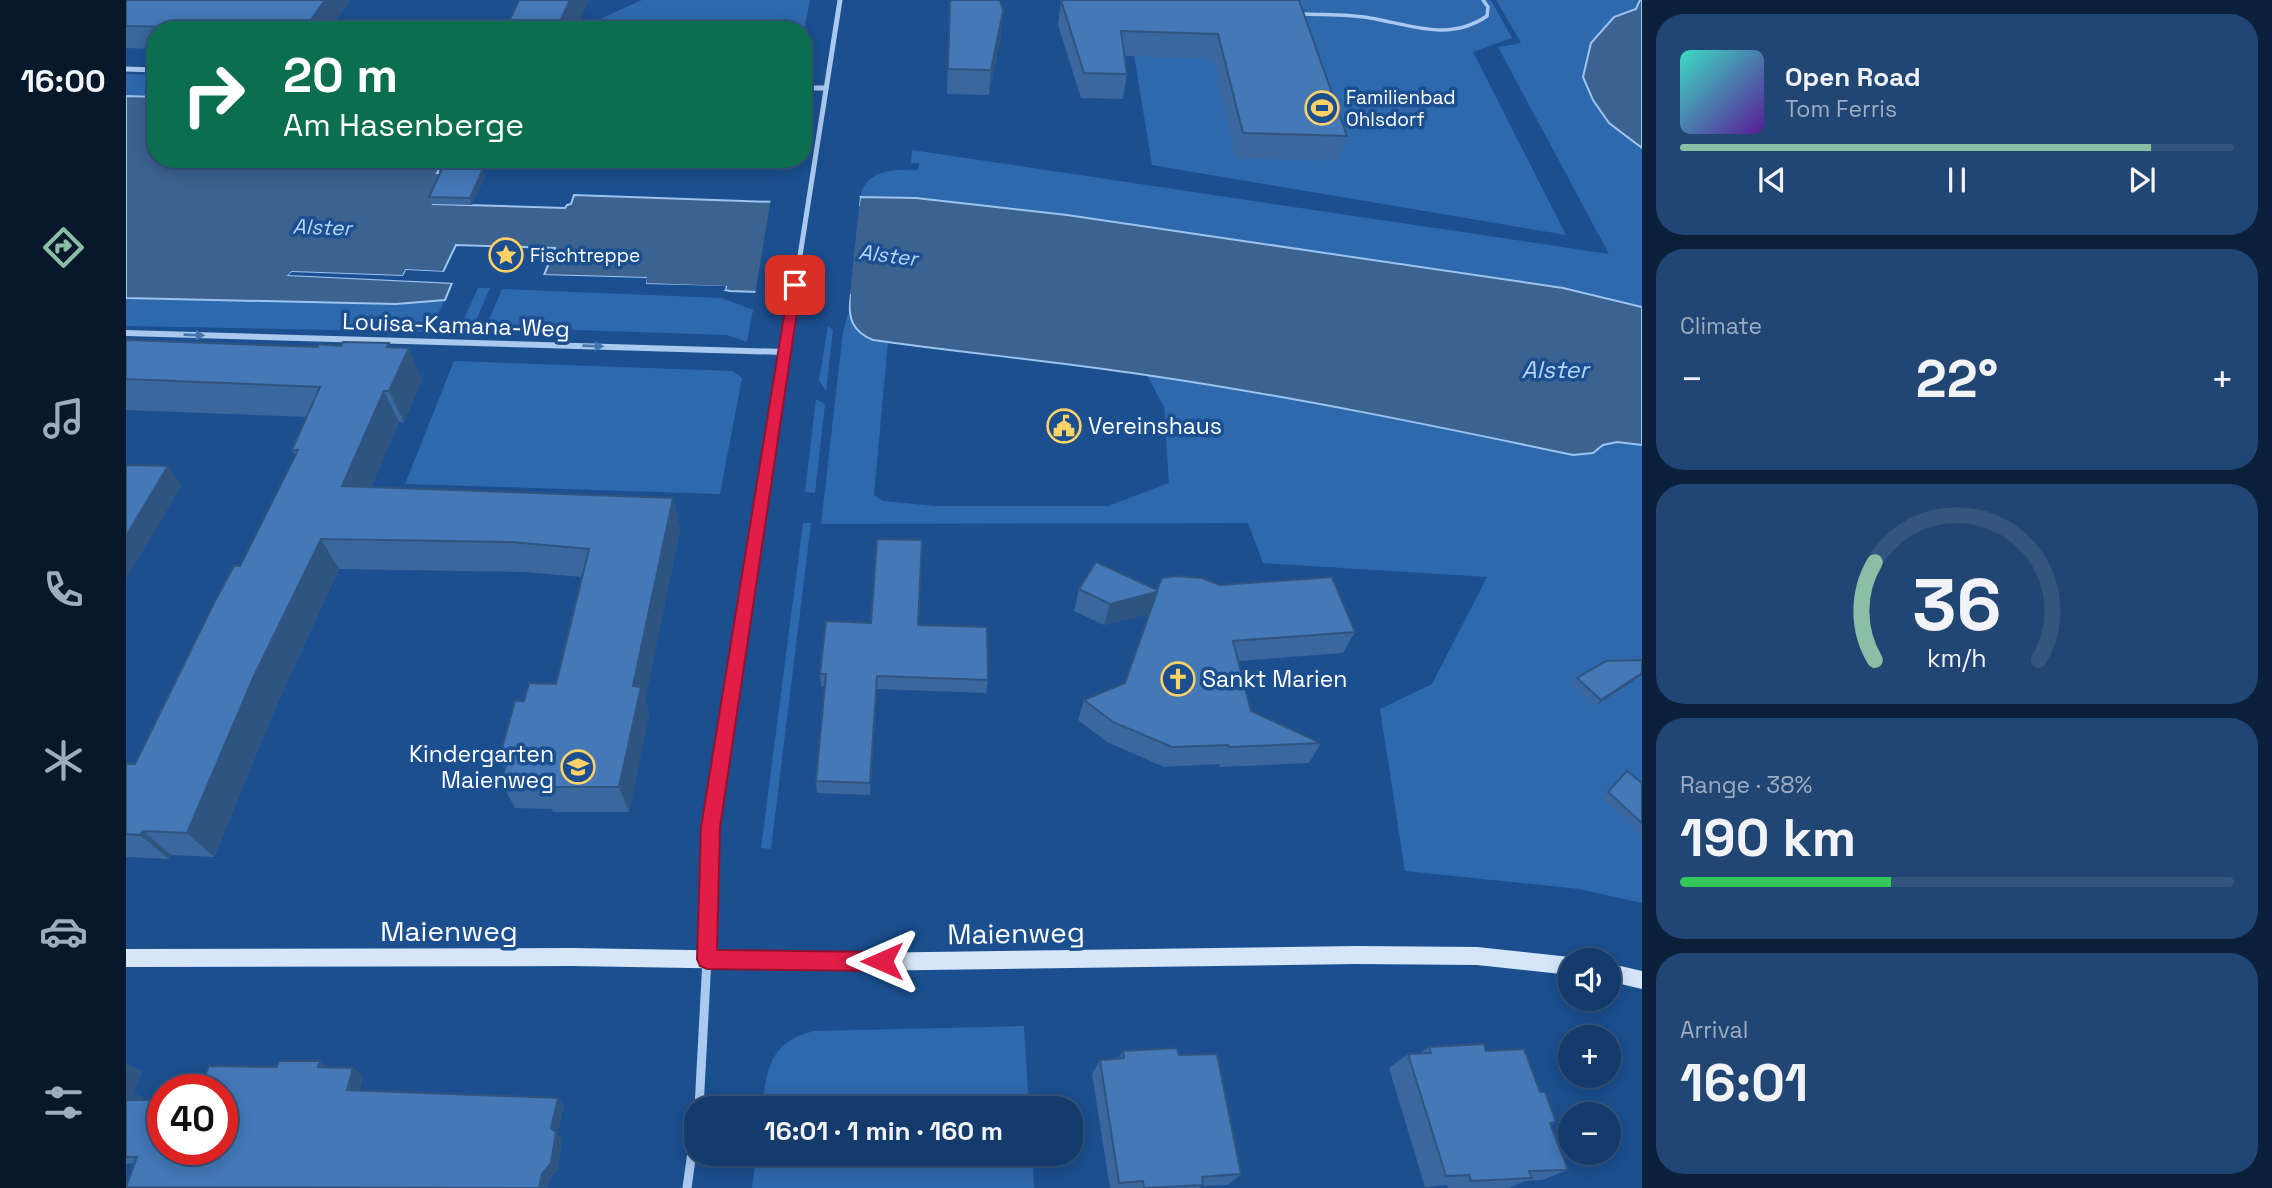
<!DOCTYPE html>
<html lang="en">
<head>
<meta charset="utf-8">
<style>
	body { margin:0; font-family:"Space Grotesk",sans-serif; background:#214673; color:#f1f3f6; height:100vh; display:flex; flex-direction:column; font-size:26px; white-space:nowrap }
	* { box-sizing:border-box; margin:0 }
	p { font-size:23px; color:#9dadc1 }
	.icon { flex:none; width:38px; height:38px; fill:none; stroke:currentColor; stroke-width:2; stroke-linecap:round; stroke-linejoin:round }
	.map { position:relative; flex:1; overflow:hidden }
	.side { display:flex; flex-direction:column; gap:14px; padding:14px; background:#0b203b; width:630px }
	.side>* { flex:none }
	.hud { position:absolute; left:21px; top:21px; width:665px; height:147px; border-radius:28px; box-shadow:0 4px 18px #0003,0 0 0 2px #33557e; background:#0b6e4f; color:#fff; overflow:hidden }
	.controls { position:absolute; left:1432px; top:948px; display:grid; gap:14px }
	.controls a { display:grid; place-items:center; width:63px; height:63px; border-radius:50%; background:#143b6b; box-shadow:0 4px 18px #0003,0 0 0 2px #33557e; font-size:35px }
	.speed { position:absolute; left:21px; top:1074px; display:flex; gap:14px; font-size:35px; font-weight:700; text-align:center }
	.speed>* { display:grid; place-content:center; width:91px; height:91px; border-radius:50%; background:#143b6b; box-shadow:0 4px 18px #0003,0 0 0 2px #33557e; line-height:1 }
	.speed .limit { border:10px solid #d22; background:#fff; color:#111 }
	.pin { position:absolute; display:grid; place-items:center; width:60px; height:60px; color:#fff; margin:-30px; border-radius:14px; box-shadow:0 4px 10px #0006 }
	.me { position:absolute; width:77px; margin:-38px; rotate:270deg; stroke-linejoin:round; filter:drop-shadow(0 0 5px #0008) }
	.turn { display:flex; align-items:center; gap:24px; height:147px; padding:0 21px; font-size:32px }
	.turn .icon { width:91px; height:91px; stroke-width:2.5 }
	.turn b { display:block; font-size:49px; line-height:60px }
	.big { font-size:52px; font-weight:800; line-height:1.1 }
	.side .widget { flex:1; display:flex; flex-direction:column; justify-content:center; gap:10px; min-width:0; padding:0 24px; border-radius:28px; background:#214673 }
	.side .dial { align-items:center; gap:0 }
	.dial svg { height:182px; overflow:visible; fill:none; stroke:#33557e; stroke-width:7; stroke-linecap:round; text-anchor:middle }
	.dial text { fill:#f1f3f6; stroke:none }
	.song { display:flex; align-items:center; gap:21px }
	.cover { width:84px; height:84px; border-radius:10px; background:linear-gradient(135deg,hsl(170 70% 55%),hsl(270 70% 35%)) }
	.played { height:7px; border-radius:4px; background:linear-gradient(90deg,#8abfa5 85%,#33557e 85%) }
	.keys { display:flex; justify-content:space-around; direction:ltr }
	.heat { display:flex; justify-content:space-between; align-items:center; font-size:38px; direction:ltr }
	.charge { height:10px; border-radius:5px; background:linear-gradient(90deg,#34c759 38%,#33557e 0) }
	.trip { position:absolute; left:558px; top:1096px; width:399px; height:70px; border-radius:28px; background:#143b6b; box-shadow:0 4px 18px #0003,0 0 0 2px #33557e; font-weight:800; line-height:70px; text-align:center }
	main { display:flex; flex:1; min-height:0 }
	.tabs { display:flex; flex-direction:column; width:126px; justify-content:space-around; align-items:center; background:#08182b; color:#9dadc1 }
	.tabs .icon { width:49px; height:49px }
	.tabs .on { color:#8abfa5 }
	.tabs b { font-size:32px; color:#f1f3f6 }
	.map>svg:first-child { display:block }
	.green { fill:#2e69ad }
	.water { fill:#3c6290; stroke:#9cc4f0; stroke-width:2 }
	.pier { fill:#1b4f8f }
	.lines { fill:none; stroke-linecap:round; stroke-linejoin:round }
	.lane { stroke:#a9c9ee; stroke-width:3.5 }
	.street-far2 { stroke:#a9c9ee; stroke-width:5 }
	.street-far1 { stroke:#a9c9ee; stroke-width:6 }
	.street { stroke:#a9c9ee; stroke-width:9 }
	.secondary { fill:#d6e6fa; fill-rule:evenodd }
	.wall { fill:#3a679d }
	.shaded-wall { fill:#305480 }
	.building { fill:#4478b7; stroke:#305480; stroke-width:2 }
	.oneway { fill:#4674ac }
	.route { fill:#e11d48; stroke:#92132f; stroke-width:2 }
	.labels { text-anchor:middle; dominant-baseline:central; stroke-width:7; stroke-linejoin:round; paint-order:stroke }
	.far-poi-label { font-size:19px; fill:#fff; stroke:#1b4f8f; text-anchor:start }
	.far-water-label { font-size:21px; font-style:italic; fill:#b5d3f5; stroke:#1b4f8f }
	.street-label { font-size:23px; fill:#fff; stroke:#1b4f8f }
	.poi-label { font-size:23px; fill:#fff; stroke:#1b4f8f; text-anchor:start }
	.water-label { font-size:24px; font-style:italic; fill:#b5d3f5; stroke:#1b4f8f }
	.near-street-label { font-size:28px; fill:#fff; stroke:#1b4f8f }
</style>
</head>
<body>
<main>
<nav class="tabs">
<b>16:00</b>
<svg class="icon on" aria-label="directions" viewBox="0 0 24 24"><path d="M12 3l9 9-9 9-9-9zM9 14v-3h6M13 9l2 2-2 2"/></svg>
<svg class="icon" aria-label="music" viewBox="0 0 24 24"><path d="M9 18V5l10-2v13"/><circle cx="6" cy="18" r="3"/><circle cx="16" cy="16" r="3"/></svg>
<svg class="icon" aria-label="phone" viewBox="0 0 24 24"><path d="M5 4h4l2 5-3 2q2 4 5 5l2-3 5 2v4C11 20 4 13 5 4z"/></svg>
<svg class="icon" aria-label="climate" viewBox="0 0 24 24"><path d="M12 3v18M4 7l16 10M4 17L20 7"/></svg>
<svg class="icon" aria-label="car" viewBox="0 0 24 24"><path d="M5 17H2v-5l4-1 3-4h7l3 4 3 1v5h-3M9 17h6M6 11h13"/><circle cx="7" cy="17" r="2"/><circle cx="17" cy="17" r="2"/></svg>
<svg class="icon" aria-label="filters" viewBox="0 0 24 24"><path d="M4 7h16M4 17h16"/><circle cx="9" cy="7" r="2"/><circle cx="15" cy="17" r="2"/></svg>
</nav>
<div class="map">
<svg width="1516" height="1188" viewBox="0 0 1516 1188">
	<rect width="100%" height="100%" fill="#1b4f8f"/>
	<!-- green -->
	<g class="green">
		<path d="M516 0H684L677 36V30H463L476 18Z"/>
		<path d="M999 0H1365L1386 38 1347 52 1440 235 1026 165Z"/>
		<path d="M1370 0H1516V307L1437 288 941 215 790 198 734 197C740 169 768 169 792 170L793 163H785L786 150 1483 254 1372 47 1395 43Z"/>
		<path d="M0 74 30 75V97L0 96Z"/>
		<path d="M352 288H364L344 334H335L334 327Z"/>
		<path d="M376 289 596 298 627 310 621 342 601 335 360 327Z"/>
		<path d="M0 298 270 304 319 300 303 332 0 326Z"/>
		<path d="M722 313C728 332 743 339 762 342L748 495 757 501 809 506H982L1043 483 1038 407 1021 375 1258 415 1447 455 1467 453 1477 445 1491 442 1516 445V903L1453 889 1279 871 1254 709 1306 684 1361 577 1137 563 1122 523 695 524 717 332Z"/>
		<path d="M702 326 707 330 700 391 693 380Z"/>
		<path d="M328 361 607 371 616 378 594 494 279 484Z"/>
		<path d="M690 399 699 404 689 493 679 492Z"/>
		<path d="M677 523H685L645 849 635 848Z"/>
		<path d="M898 1026 903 1108H636C641 1067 644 1042 688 1031Z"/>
		<path d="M631 1153H906L908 1188H626Z"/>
	</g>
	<!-- water -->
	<g class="water">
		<path d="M1514 0H1516V148L1483 123 1467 100 1457 77 1465 43 1488 17 1510 9Z"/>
		<path d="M0 96 30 97V159H318L311 173H320L307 204 439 208 441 205 445 204 448 195 733 205 734 197 790 198 941 215 1437 288 1516 307V445L1491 442 1477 445 1467 453 1447 455C1305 425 1163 396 1020 375 929 361 837 353 747 340 725 331 722 317 724 295L604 291 599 290 600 287 520 284V278L418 275 429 248 330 245 317 272 280 270 277 276 166 272 163 275 326 283 319 300 270 304 0 298Z"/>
	</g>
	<!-- pier -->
	<g class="pier">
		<path d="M731 196 734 197 722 313H719L720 298 629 295 645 198 730 201Z"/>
		<path d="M280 270 321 272 318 275 282 274 281 277 327 279 330 283 162 275 166 272 277 276Z"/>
		<path d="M415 275 521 278 520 284 600 286 599 290 520 287 517 281 418 278Z"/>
	</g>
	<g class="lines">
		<!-- lane -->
		<path class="lane" d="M1178 14C1200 15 1223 14 1244 18 1286 25 1323 42 1361 16L1362 7 1357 0"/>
		<!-- street-far2 -->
		<g class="street-far2">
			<path d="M0 69 30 70"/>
			<path d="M677 88H700"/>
			<path d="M668 294 714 0"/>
		</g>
		<!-- street-far1 -->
		<g class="street-far1">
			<path d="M0 333 658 352"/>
			<path d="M607 680 668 292"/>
		</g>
		<!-- street -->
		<g class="street">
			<path d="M573 1108 581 959 584 827 607 679"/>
			<path d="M561 1188 570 1124"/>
		</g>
		<!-- secondary -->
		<g class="secondary">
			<path d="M1231 946 1351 947 1444 957 1451 961H1444V975L1351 965 1231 964 731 971 446 966 0 967V949L446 948 731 953Z"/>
			<path d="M1482 963 1516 971V989L1482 981Z"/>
		</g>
	</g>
	<!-- wall -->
	<g class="wall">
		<path d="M0 0 203 30H30V49L0 48Z"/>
		<path d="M824 0 875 36 863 95 821 94Z"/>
		<path d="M935 0H1173L1221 136 1212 161 1110 158 1087 59 999 56 1001 74 997 99 955 98 932 25Z"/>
		<path d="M359 176 346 205 306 204 303 197Z"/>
		<path d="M0 340 192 347 263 343 265 347 296 379 278 422H273L245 487 547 498 554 529 519 700 523 714 503 812H427L426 809 389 808 375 782 379 770 373 759 398 701 430 684 456 577 397 572 213 569 151 704 88 857 45 855 43 859 0 857V764H9L114 566 169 455 166 450 180 417 0 410Z"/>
		<path d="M953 589 1031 590 1229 632 1217 653 1112 661 1125 711 1195 743 1183 763 1094 767 1093 764 1038 767 981 742 952 720 958 700 999 683 1023 614 978 625 948 611Z"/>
		<path d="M792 625 862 680 860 693 751 689 744 795 691 793 690 781 699 686H695L694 674Z"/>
		<path d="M1516 660 1469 706 1445 684 1451 678Z"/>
		<path d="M1501 771 1516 783V834L1476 798Z"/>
		<path d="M1303 1047 1360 1051 1414 1092 1430 1122 1425 1125 1442 1170 1416 1180 1399 1181 1383 1188H1322L1321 1185 1299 1187 1263 1068 1282 1054 1294 1053Z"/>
		<path d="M997 1051 1053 1055 1115 1174 1102 1185 1075 1186 1073 1188H984L966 1074 974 1060 992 1059Z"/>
		<path d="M0 1064 16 1071 8 1093 17 1098 16 1100 96 1150 203 1068 237 1076 233 1091 432 1098 438 1105 431 1134 436 1139 432 1169 423 1179 421 1188H2L0 1187 8 1163 0 1164Z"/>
	</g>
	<!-- shaded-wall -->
	<g class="shaded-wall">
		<path d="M199 0H224L203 30H178Z"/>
		<path d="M444 0H463L450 30H430Z"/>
		<path d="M877 11 875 36 863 95 865 70Z"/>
		<path d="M357 169 359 176 346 205 344 198Z"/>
		<path d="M263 343 274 367 283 348 296 379 278 422 263 391 261 347Z"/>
		<path d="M258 391 273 422 233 516 216 486Z"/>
		<path d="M42 466 56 485 0 579V536Z"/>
		<path d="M547 498 554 529 519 700 523 714 503 812 493 787 507 686Z"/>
		<path d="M195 539 213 569 151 704 88 857 61 833 128 676Z"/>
		<path d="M1031 592 1024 614 978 625 984 604Z"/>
		<path d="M1516 673V675L1469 706 1475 700Z"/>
		<path d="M751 676V689L744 795V783Z"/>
		<path d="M17 831 45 855 43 859 14 835Z"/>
		<path d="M194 1061 205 1069 192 1067Z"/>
		<path d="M1 1064 16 1071 8 1093 17 1098 14 1107 0 1101V1068Z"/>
		<path d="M227 1068 237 1076 231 1097 221 1090Z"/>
		<path d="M432 1098 438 1105 431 1134 436 1139 432 1169 423 1179 421 1188H413Z"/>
	</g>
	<!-- building -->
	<g class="building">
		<path d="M0 0H199L178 30 0 26Z"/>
		<path d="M393 0H444L430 30H379Z"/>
		<path d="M824 0H874L877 11 865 70 822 69Z"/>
		<path d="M935 0H1173L1221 136 1117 133 1092 34 995 31 1001 74 958 73Z"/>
		<path d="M317 167 357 169 344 198 303 197Z"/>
		<path d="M0 340 192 347 193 344 215 346 217 342 263 343 261 347 283 348 263 391H258L216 486 547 498 507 686 515 687 493 787H414L416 784 375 782 382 759H373L389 701H398L403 683 430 684 463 549 385 542 195 539 128 676 61 833 17 831 14 835 0 834V764H9L88 603 108 566H114L172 450H166L194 387 0 379Z"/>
		<path d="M0 465 42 466 0 536Z"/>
		<path d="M751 539 796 540 792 625 861 627 862 680 751 676 744 783 690 781 700 674H694L700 621 745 623Z"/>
		<path d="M970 562 1031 590 1036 578 1050 576 1076 578 1094 585 1206 577 1229 632 1107 641 1125 711 1195 743 1103 747 1102 745 1046 747 987 722 958 700 999 683 1031 592 984 604 953 589Z"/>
		<path d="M1516 660V673L1475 700 1451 678 1480 661Z"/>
		<path d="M1501 771 1516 783V823L1482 792Z"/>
		<path d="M1358 1044 1360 1051 1398 1049 1414 1092H1419L1430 1122 1424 1123 1442 1170 1403 1171 1406 1178 1345 1181 1343 1175 1320 1176 1282 1054 1305 1053 1303 1047Z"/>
		<path d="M1051 1048 1053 1055 1091 1054 1115 1174 1076 1177 1077 1185 1018 1188 1017 1181 993 1183 974 1060 998 1058 997 1051Z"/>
		<path d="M153 1061H194L192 1067 227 1068 221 1090 432 1098 425 1128 430 1132 425 1163 416 1174 413 1188 0 1187 11 1157H0V1100H37V1150H96V1090H74L83 1066 151 1067Z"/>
	</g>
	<!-- one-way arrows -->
	<defs><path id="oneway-solid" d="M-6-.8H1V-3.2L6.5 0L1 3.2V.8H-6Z" transform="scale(1.75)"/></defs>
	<g class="oneway">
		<use href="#oneway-solid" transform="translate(68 335) rotate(2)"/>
		<use href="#oneway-solid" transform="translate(467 346) rotate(2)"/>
	</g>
	<!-- route -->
	<path class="route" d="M669 281 675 285 594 827 591 950 756 952 763 955 766 961 763 968 756 971 581 969 574 966 571 959 575 827 663 285Z"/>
	<!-- icons -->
	<defs>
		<symbol id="stadium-ring" viewBox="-11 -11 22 22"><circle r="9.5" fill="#1b4f8f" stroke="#ffd166" stroke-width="1.5"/><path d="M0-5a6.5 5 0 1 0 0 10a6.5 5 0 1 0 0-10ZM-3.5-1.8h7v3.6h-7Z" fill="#ffd166"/></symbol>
		<symbol id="sight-ring" viewBox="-11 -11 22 22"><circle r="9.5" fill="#1b4f8f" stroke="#ffd166" stroke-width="1.5"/><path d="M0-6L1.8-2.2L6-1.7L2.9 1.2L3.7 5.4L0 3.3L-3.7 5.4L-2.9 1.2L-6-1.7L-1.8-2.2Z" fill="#ffd166"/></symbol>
		<symbol id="civic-ring" viewBox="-11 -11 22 22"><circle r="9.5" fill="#1b4f8f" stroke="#ffd166" stroke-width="1.5"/><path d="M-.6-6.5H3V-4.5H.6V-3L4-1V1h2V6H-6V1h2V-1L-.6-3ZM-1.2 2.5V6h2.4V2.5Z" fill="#ffd166"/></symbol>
		<symbol id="church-ring" viewBox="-11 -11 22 22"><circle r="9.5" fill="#1b4f8f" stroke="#ffd166" stroke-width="1.5"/><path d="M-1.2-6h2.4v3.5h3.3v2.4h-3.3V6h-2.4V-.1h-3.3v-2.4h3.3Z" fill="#ffd166"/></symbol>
		<symbol id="school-ring" viewBox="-11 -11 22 22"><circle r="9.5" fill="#1b4f8f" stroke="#ffd166" stroke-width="1.5"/><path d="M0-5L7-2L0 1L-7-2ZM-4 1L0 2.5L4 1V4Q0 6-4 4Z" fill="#ffd166"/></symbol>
	</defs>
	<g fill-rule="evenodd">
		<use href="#stadium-ring" x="1177" y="89" width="38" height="38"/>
		<use href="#sight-ring" x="361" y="236" width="38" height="38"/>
		<use href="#civic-ring" x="919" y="407" width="38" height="38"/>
		<use href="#church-ring" x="1033" y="660" width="38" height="38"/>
		<use href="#school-ring" x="433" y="748" width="38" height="38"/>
	</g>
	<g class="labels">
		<!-- far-poi labels -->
		<g class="far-poi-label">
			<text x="1220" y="97">Familienbad<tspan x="1220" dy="22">Ohlsdorf</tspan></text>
			<text x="404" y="255">Fischtreppe</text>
		</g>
		<!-- far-water labels -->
		<g class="far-water-label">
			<text transform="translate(196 227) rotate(2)">Alster</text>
			<text transform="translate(762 255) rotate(7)">Alster</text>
		</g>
		<!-- street labels -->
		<g class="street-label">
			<text transform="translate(330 325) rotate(2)">Louisa-Kamana-Weg</text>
		</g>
		<!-- poi labels -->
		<g class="poi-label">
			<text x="962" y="426">Vereinshaus</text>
			<text x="1076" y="679">Sankt Marien</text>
			<text x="428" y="754" text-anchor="end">Kindergarten<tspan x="428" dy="26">Maienweg</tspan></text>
		</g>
		<!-- water labels -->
		<g class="water-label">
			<text x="1429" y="369">Alster</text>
		</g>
		<!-- near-street labels -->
		<g class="near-street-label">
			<text x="323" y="931">Maienweg</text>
			<text transform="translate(890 933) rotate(-1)">Maienweg</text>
		</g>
	</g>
</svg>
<div class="controls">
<a><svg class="icon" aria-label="sound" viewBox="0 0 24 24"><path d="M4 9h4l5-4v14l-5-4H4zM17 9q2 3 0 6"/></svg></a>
<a>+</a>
<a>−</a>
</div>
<div class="speed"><div class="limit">40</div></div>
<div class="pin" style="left:669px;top:285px;background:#d93025"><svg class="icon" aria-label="arrive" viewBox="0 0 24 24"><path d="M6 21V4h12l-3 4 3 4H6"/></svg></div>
<svg class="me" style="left:756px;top:961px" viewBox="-20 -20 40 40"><path d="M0-17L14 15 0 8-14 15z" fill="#e11d48" stroke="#fff" stroke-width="4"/></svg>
<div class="trip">16:01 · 1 min · 160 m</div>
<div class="hud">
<div class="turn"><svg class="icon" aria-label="right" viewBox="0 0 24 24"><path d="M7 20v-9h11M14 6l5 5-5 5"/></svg><div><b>20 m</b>Am Hasenberge</div></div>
</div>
</div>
<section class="side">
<div class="widget">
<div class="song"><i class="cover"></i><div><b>Open Road</b><p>Tom Ferris</p></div></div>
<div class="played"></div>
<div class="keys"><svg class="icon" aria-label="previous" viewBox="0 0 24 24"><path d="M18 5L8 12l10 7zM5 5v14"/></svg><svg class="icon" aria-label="pause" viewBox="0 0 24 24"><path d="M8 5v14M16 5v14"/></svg><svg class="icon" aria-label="next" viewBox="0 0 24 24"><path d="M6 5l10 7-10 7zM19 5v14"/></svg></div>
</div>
<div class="widget"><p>Climate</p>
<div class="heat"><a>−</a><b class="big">22°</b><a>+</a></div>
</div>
<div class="widget dial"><svg viewBox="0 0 100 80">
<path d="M14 69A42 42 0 1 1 86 69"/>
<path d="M14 69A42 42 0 0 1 14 26" stroke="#8abfa5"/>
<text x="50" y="56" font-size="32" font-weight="700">36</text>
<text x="50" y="72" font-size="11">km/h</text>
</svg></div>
<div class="widget"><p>Range · 38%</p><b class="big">190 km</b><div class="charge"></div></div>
<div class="widget"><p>Arrival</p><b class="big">16:01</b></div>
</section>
</main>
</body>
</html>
